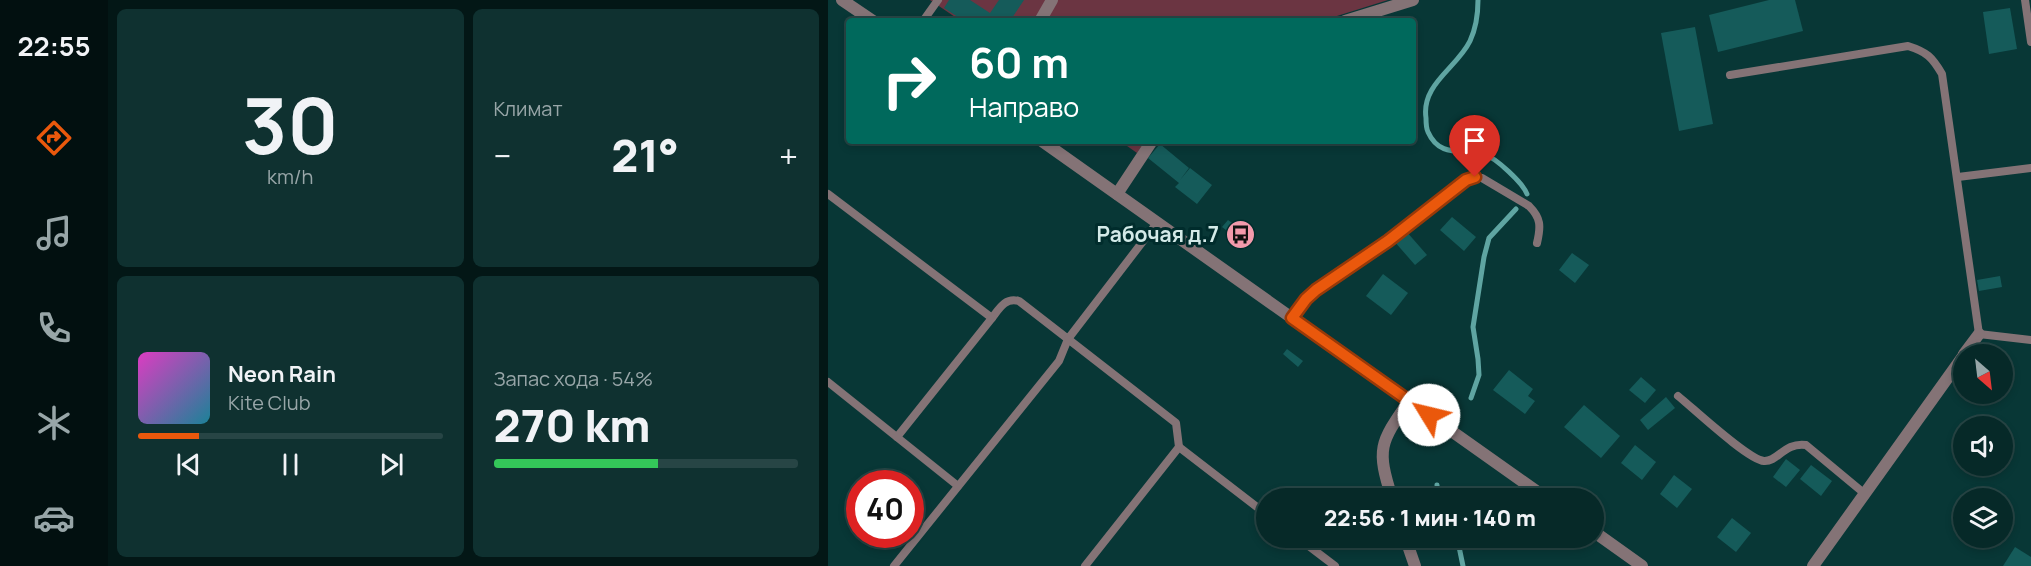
<!DOCTYPE html>
<html lang="ru">
<head>
<meta charset="utf-8">
<style>
	body { margin:0; font-family:Manrope,sans-serif; background:#0f3130; color:#f1f3f6; height:100vh; display:flex; flex-direction:column; font-size:22px; white-space:nowrap }
	* { box-sizing:border-box; margin:0 }
	p { font-size:20px; color:#98a6a8 }
	.icon { flex:none; width:33px; height:33px; fill:none; stroke:currentColor; stroke-width:2; stroke-linecap:round; stroke-linejoin:round }
	.map { position:relative; flex:1; overflow:hidden }
	.drawer { display:flex; flex-direction:column; gap:9px; padding:9px; background:#031716; width:720px }
	.drawer>* { flex:none }
	.banner { position:absolute; left:18px; top:18px; width:570px; height:126px; border-radius:6px; box-shadow:0 3px 9px #0003,0 0 0 2px #274545; background:#00695c; color:#fff; overflow:hidden }
	.needle { width:39px; rotate:152deg }
	.tools { position:absolute; left:1125px; top:344px; display:grid; gap:12px }
	.tools a { display:grid; place-items:center; width:60px; height:60px; border-radius:50%; background:#062928; box-shadow:0 3px 9px #0003,0 0 0 2px #274545; font-size:30px }
	.speed { position:absolute; left:18px; top:470px; display:flex; gap:12px; font-size:30px; font-weight:700; text-align:center }
	.speed>* { display:grid; place-content:center; width:78px; height:78px; border-radius:50%; background:#062928; box-shadow:0 3px 9px #0003,0 0 0 2px #274545; line-height:1 }
	.speed .limit { border:9px solid #d22; background:#fff; color:#111 }
	.pin { position:absolute; display:grid; place-items:center; width:51px; height:51px; color:#fff; margin:-62px -26px; border-radius:50% 50% 50% 0; rotate:-45deg; box-shadow:0 0 6px #0007 }
	.pin .icon { rotate:45deg }
	.me { position:absolute; width:66px; margin:-33px; rotate:306deg; stroke-linejoin:round; filter:drop-shadow(0 0 4px #0008) }
	.turn { display:flex; align-items:center; gap:21px; height:126px; padding:0 24px; font-size:27px }
	.turn .icon { width:78px; height:78px; stroke-width:2.5 }
	.turn b { display:block; font-size:42px; line-height:51px }
	.big { font-size:45px; font-weight:800; line-height:1.1 }
	.drawer .widget { flex:1; display:flex; flex-direction:column; justify-content:center; gap:9px; min-width:0; padding:0 21px; border-radius:9px; background:#0f3130 }
	.drawer .dial { align-items:center; gap:0 }
	.dial b { font-size:78px; line-height:1 }
	.song { display:flex; align-items:center; gap:18px }
	.cover { width:72px; height:72px; border-radius:9px; background:linear-gradient(135deg,hsl(310 70% 55%),hsl(190 70% 35%)) }
	.played { height:6px; border-radius:3px; background:linear-gradient(90deg,#ea580c 20%,#274545 20%) }
	.keys { display:flex; justify-content:space-around; direction:ltr }
	.heat { display:flex; justify-content:space-between; align-items:center; font-size:33px; direction:ltr }
	.charge { height:9px; border-radius:4px; background:linear-gradient(90deg,#34c759 54%,#274545 0) }
	.drawer .tiles { flex:1; display:grid; gap:9px; grid-template-columns:repeat(2,1fr) }
	.trip { position:absolute; left:428px; top:488px; width:348px; height:60px; border-radius:30px; background:#062928; box-shadow:0 3px 9px #0003,0 0 0 2px #274545; font-weight:800; line-height:60px; text-align:center }
	main { display:flex; flex:1; min-height:0 }
	.dock { display:flex; flex-direction:column; width:108px; justify-content:space-around; align-items:center; background:#021010; color:#98a6a8 }
	.dock .icon { width:42px; height:42px }
	.dock .selected { color:#ea580c }
	.dock b { font-size:27px; color:#f1f3f6 }
	.map>svg:first-child { display:block }
	.green { fill:#6b3542 }
	.lines { fill:none; stroke-linecap:round; stroke-linejoin:round }
	.stream { stroke:#5fa5a2; stroke-width:5 }
	.building { fill:#155b5a }
	.service { stroke:#847376; stroke-width:8 }
	.minor { stroke:#847376; stroke-width:12 }
	.tertiary { stroke:#847376; stroke-width:12 }
	.route-casing { stroke:#983908; stroke-width:15 }
	.route { stroke:#ea580c; stroke-width:10 }
	.labels { text-anchor:middle; dominant-baseline:central; stroke-width:6; stroke-linejoin:round; paint-order:stroke }
	.poi-label { font-size:21px; font-weight:bold; fill:#d3eae8; stroke:#002c2c; text-anchor:end }
</style>
</head>
<body>
<main>
<nav class="dock">
<b>22:55</b>
<svg class="icon selected" aria-label="directions" viewBox="0 0 24 24"><path d="M12 3l9 9-9 9-9-9zM9 14v-3h6M13 9l2 2-2 2"/></svg>
<svg class="icon" aria-label="music" viewBox="0 0 24 24"><path d="M9 18V5l10-2v13"/><circle cx="6" cy="18" r="3"/><circle cx="16" cy="16" r="3"/></svg>
<svg class="icon" aria-label="phone" viewBox="0 0 24 24"><path d="M5 4h4l2 5-3 2q2 4 5 5l2-3 5 2v4C11 20 4 13 5 4z"/></svg>
<svg class="icon" aria-label="climate" viewBox="0 0 24 24"><path d="M12 3v18M4 7l16 10M4 17L20 7"/></svg>
<svg class="icon" aria-label="car" viewBox="0 0 24 24"><path d="M5 17H2v-5l4-1 3-4h7l3 4 3 1v5h-3M9 17h6M6 11h13"/><circle cx="7" cy="17" r="2"/><circle cx="17" cy="17" r="2"/></svg>
</nav>
<section class="drawer">
<div class="tiles">
<div class="widget dial"><b>30</b><p>km/h</p></div>
<div class="widget"><p>Климат</p>
<div class="heat"><a>−</a><b class="big">21°</b><a>+</a></div>
</div>
<div class="widget">
<div class="song"><i class="cover"></i><div><b>Neon Rain</b><p>Kite Club</p></div></div>
<div class="played"></div>
<div class="keys"><svg class="icon" aria-label="previous" viewBox="0 0 24 24"><path d="M18 5L8 12l10 7zM5 5v14"/></svg><svg class="icon" aria-label="pause" viewBox="0 0 24 24"><path d="M8 5v14M16 5v14"/></svg><svg class="icon" aria-label="next" viewBox="0 0 24 24"><path d="M6 5l10 7-10 7zM19 5v14"/></svg></div>
</div>
<div class="widget"><p>Запас хода · 54%</p><b class="big">270 km</b><div class="charge"></div></div>
</div>
</section>
<div class="map">
<svg width="1203" height="566" viewBox="0 0 1203 566">
	<rect width="100%" height="100%" fill="#083736"/>
	<!-- green -->
	<g class="green">
		<path d="M102 0H560L493 21H133Z"/>
		<path d="M292 141H317L309 153Z"/>
	</g>
	<g class="lines">
		<!-- stream -->
		<g class="stream">
			<path d="M650 0C650 13 648 28 642 41 629 68 593 84 598 118 598 122 598 128 600 132 612 159 635 148 656 154 668 158 695 183 699 194"/>
			<path d="M643 398 651 375 650 359 645 327 656 257 661 238 688 209"/>
			<path d="M609 485 610 498"/>
			<path d="M629 537 635 566"/>
		</g>
	</g>
	<!-- building -->
	<g class="building">
		<path d="M121 0H142L162 13 171 0H196L182 21H136L116 8Z"/>
		<path d="M941 0H967L975 31 890 52 881 15Z"/>
		<path d="M1182 8 1189 49 1161 54 1155 12Z"/>
		<path d="M867 27 885 124 851 131 833 33Z"/>
		<path d="M332 144 361 168 352 180 362 168 384 185 369 204 347 187 351 183 320 158Z"/>
		<path d="M624 217 648 237 636 251 612 230Z"/>
		<path d="M400 220 425 238 419 246 394 227Z"/>
		<path d="M578 231 599 255 587 265 566 241Z"/>
		<path d="M744 253 761 265 747 283 731 270Z"/>
		<path d="M555 274 580 293 563 315 538 296Z"/>
		<path d="M1172 276 1174 287 1151 291 1149 280Z"/>
		<path d="M459 349 475 361 470 367 455 354Z"/>
		<path d="M681 370 705 389 700 396 707 401 697 414 665 390Z"/>
		<path d="M813 377 828 390 817 403 801 390Z"/>
		<path d="M838 397 847 408 820 430 812 420Z"/>
		<path d="M756 405 792 436 773 458 736 427Z"/>
		<path d="M807 445 828 462 814 480 793 463Z"/>
		<path d="M958 459 972 470 958 487 945 477Z"/>
		<path d="M983 465 1004 481 993 496 972 479Z"/>
		<path d="M846 475 864 489 849 508 832 494Z"/>
		<path d="M904 518 923 533 908 552 889 537Z"/>
		<path d="M1187 547 1203 557V566H1175Z"/>
	</g>
	<g class="lines">
		<!-- service -->
		<g class="service">
			<path d="M1197 0 1203 42"/>
			<path d="M95 21 110 0"/>
			<path d="M902 75 1080 46C1099 52 1104 57 1114 74L1151 334 1203 340"/>
			<path d="M1130 177 1203 168"/>
			<path d="M0 194 164 318C171 309 177 297 191 301L240 339 329 223"/>
			<path d="M464 318C493 281 524 267 561 240 587 221 613 200 638 180L647 177 654 178 701 206C713 218 713 226 709 243"/>
			<path d="M0 382 130 486"/>
			<path d="M850 396C865 408 920 460 936 461 950 462 956 442 978 445L1037 494"/>
			<path d="M69 437 164 318"/>
			<path d="M351 447 438 514"/>
			<path d="M469 537 507 566"/>
			<path d="M66 566 231 361 240 339 348 423 351 447 257 566"/>
		</g>
		<!-- minor -->
		<g class="minor">
			<path d="M212 21 224 0"/>
			<path d="M517 21 585 0"/>
			<path d="M289 194 324 141"/>
			<path d="M1136 354 1151 334"/>
			<path d="M564 498C548 448 552 443 581 401"/>
			<path d="M577 537 587 566"/>
			<path d="M985 566 1136 355"/>
		</g>
		<!-- tertiary -->
		<g class="tertiary">
			<path d="M14 0 45 21"/>
			<path d="M214 141 718 498"/>
			<path d="M765 531 814 566"/>
		</g>
	</g>
	<g class="lines">
		<defs>
			<path id="route" d="M601 415 464 318 478 299 488 290 560 241 638 180 647 177"/>
		</defs>
		<!-- route casing -->
		<use href="#route" class="route-casing"/>
		<!-- route -->
		<use href="#route" class="route"/>
	</g>
	<!-- icons -->
	<defs>
		<symbol id="bus-disc" viewBox="-11 -11 22 22"><circle r="9.5" fill="#f39aac" stroke="#002c2c"/><path d="M-5-6H5V4H4V6H2V4H-2V6H-4V4H-5ZM-3.5-4V0h7V-4ZM-3.5 1.2v1.5H-2V1.2ZM2 1.2v1.5H3.5V1.2Z" fill="#111"/></symbol>
	</defs>
	<g fill-rule="evenodd">
		<use href="#bus-disc" x="396" y="218" width="33" height="33"/>
	</g>
	<g class="labels">
		<!-- poi labels -->
		<g class="poi-label">
			<text x="391" y="234">Рабочая д.7</text>
		</g>
	</g>
</svg>
<div class="tools">
<a><svg class="needle" viewBox="-14 -14 28 28"><path d="M0-13l5 13h-10z" fill="#e53935"/><path d="M0 13l5-13h-10z" fill="#98a6a8"/></svg></a>
<a><svg class="icon" aria-label="sound" viewBox="0 0 24 24"><path d="M4 9h4l5-4v14l-5-4H4zM17 9q2 3 0 6"/></svg></a>
<a><svg class="icon" aria-label="layers" viewBox="0 0 24 24"><path d="M12 4l9 5-9 5-9-5zM3 14l9 5 9-5"/></svg></a>
</div>
<div class="speed"><div class="limit">40</div></div>
<div class="pin" style="left:647px;top:177px;background:#d93025"><svg class="icon" aria-label="arrive" viewBox="0 0 24 24"><path d="M6 21V4h12l-3 4 3 4H6"/></svg></div>
<svg class="me" style="left:601px;top:415px" viewBox="-20 -20 40 40"><circle r="19" fill="#fff"/><path d="M0-13L10 11 0 6-10 11z" fill="#ea580c"/></svg>
<div class="trip">22:56 · 1 мин · 140 m</div>
<div class="banner">
<div class="turn"><svg class="icon" aria-label="right" viewBox="0 0 24 24"><path d="M7 20v-9h11M14 6l5 5-5 5"/></svg><div><b>60 m</b>Направо</div></div>
</div>
</div>
</main>
</body>
</html>
